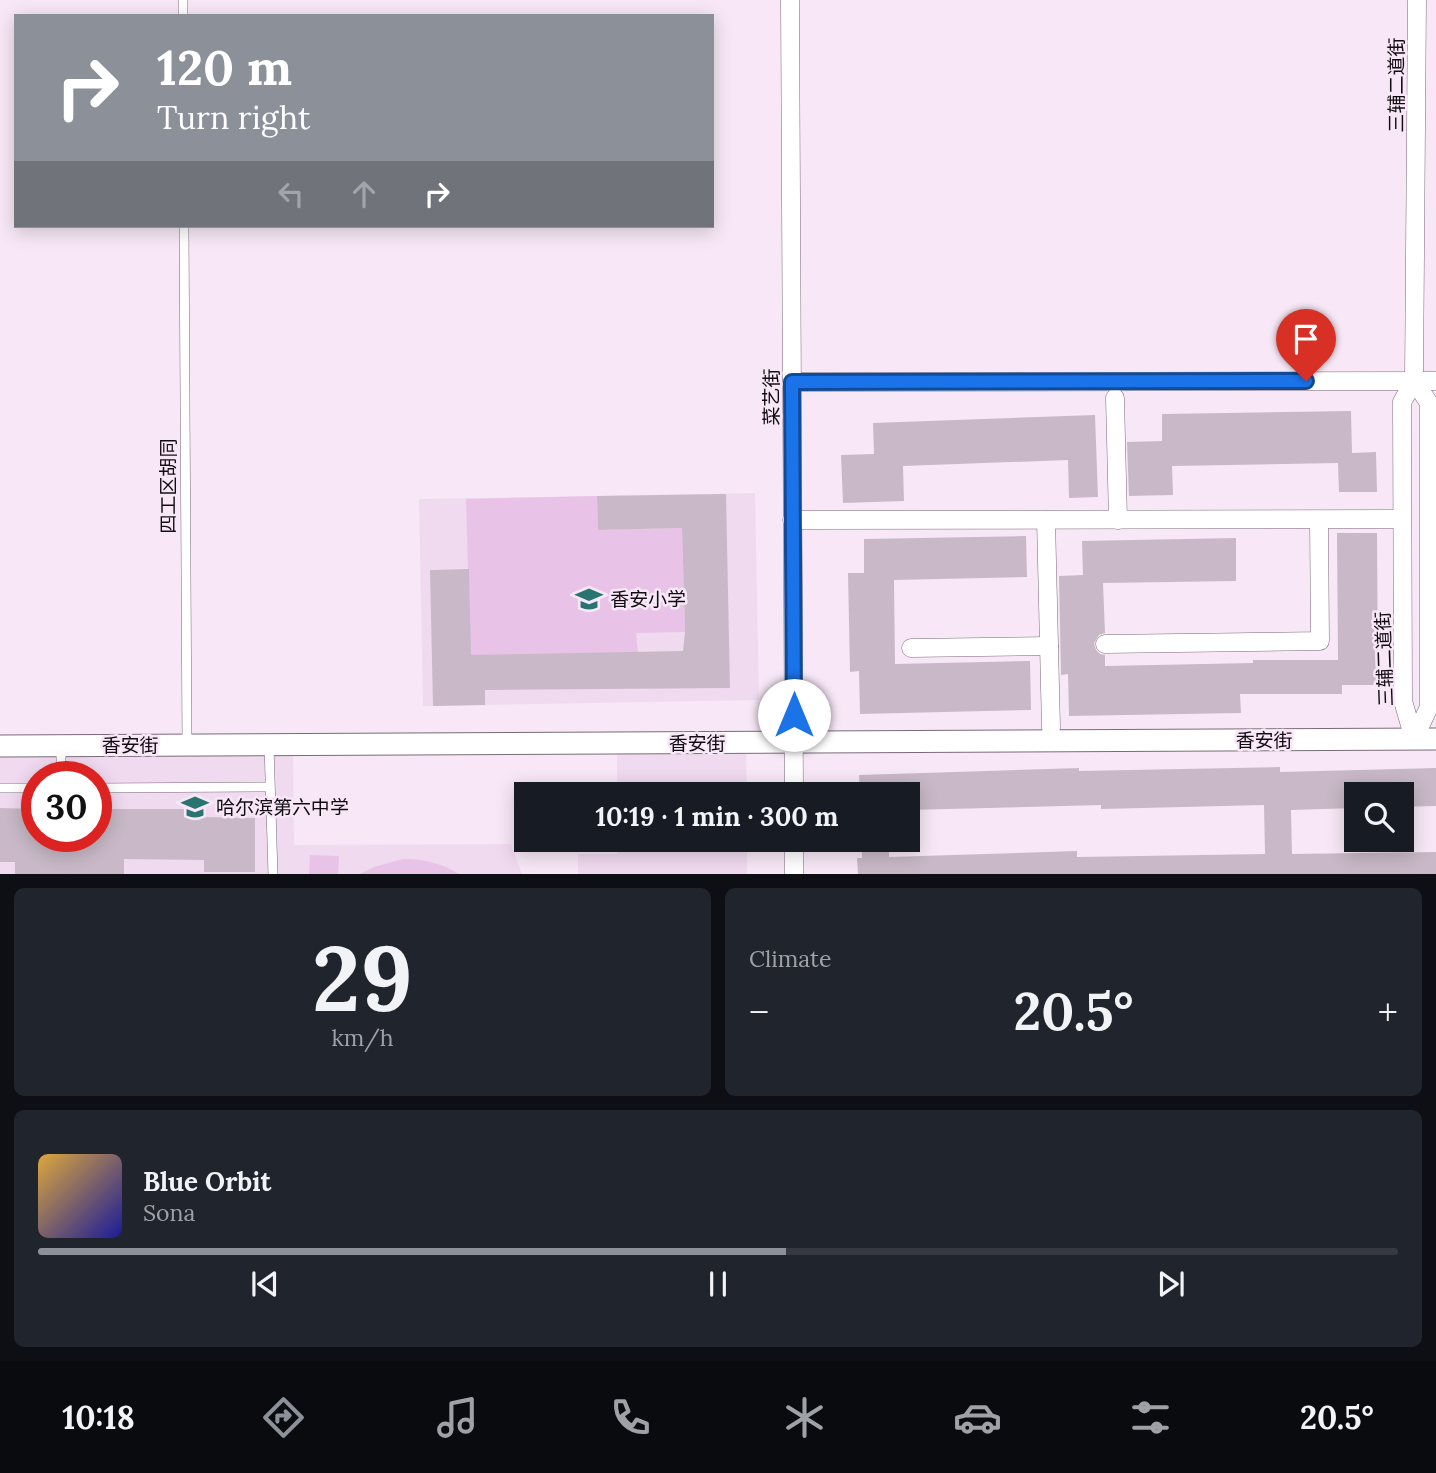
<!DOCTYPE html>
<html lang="en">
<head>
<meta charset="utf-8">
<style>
	body { margin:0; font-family:Lora,"Noto Sans SC",serif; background:#20242c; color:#f1f3f6; height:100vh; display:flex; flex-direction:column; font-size:26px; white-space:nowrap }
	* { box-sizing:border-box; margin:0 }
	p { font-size:23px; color:#9ea1a6 }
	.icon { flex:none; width:38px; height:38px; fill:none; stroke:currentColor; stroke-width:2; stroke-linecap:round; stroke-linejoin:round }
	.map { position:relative; height:874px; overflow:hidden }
	.side { display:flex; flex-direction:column; gap:14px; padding:14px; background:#0d0f14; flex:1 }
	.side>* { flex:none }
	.top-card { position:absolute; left:14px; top:14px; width:700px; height:214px; border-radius:0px; box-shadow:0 4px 18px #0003; background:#8c9099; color:#fff; overflow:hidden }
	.controls { position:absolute; left:1344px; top:782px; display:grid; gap:14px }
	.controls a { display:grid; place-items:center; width:70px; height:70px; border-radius:0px; background:#171b24; box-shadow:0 4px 18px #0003; font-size:35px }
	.speed { position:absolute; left:21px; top:761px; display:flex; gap:14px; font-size:35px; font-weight:700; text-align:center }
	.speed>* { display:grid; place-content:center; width:91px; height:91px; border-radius:50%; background:#171b24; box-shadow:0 4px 18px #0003; line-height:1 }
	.speed .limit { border:10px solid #d22; background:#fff; color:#111 }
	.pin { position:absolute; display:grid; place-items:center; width:60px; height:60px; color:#fff; margin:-72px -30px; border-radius:50% 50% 50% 0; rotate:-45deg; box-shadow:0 0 7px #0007 }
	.pin .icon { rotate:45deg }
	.me { position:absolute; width:77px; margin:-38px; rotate:0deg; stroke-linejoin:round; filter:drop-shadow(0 0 5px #0008) }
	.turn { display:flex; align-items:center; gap:24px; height:147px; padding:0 28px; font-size:32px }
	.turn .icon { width:91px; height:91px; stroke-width:2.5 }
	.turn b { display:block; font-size:49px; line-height:60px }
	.lanes { display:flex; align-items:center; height:66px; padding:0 28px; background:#0003; justify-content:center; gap:35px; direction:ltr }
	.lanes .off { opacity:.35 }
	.big { font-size:52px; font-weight:700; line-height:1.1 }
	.side .card { flex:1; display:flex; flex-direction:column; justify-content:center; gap:10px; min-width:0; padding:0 24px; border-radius:10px; background:#20242c }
	.side .dial { align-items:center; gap:0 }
	.dial b { font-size:91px; line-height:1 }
	.song { display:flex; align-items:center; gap:21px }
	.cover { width:84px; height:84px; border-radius:10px; background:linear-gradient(135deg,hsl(40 70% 55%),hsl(240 70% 35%)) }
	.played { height:7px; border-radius:4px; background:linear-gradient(90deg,#8c9099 55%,#363941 55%) }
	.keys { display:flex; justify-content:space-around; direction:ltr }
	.heat { display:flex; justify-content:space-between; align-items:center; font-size:38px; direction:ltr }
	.side .tiles { flex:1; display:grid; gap:14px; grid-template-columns:1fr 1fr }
	.card:last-child { grid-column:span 2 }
	.trip { position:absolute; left:514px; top:782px; width:406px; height:70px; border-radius:0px; background:#171b24; box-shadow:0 4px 18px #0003; font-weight:700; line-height:70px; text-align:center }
	.dock { display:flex; height:112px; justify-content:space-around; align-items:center; background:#090b0e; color:#9ea1a6 }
	.dock .icon { width:49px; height:49px }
	.dock .current { color:#8c9099 }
	.dock b { font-size:32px; color:#f1f3f6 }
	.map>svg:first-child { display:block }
	.built { fill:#f0daf0; fill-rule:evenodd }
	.green { fill:#e8c3e7 }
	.building { fill:#c9b9c8 }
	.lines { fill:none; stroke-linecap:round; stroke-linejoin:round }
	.service-casing { stroke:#7a6b79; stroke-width:10 }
	.minor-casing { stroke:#7a6b79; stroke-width:19 }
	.tertiary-casing { stroke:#7a6b79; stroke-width:23 }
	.service { stroke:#fff; stroke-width:9 }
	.minor { stroke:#fff; stroke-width:18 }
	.tertiary { stroke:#fff; stroke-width:21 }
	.route-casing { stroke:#114b97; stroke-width:18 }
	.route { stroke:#1a73e8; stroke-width:12 }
	.labels { text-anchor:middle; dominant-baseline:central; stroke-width:5; stroke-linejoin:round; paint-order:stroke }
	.street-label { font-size:19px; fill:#110c11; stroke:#f8e8f7 }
	.poi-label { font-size:19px; fill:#110c11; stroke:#f8e8f7; text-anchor:start }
</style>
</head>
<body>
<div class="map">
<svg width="1436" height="875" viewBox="0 0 1436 875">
	<rect width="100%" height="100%" fill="#f8e8f7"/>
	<!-- built -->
	<g class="built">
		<path d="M755 493 759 700 423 706 419 499Z"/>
		<path d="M293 745 294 845 511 844 522 874H0V746ZM37 777H96V836H37Z"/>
		<path d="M617 753H746L747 794H617Z"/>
		<path d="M618 840H747V874H578V854H617Z"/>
	</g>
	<!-- green -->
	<g class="green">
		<path d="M597 496 598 530 682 528 685 632 636 633 638 653 471 673 466 499Z"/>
		<path d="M310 855 339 856 338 874H309Z"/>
		<path d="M403 859C424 859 442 863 459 874H360L374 867Z"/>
	</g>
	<!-- building -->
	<g class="building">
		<path d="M1351 411 1352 453 1376 452 1377 492H1339L1338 463 1172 466 1173 495 1129 496 1127 442 1162 441V414Z"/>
		<path d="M1095 415 1098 497 1069 498 1068 460 903 466 904 501 843 503 841 455 874 454 873 423Z"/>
		<path d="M726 494 730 688 485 690V705L433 706 430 570 469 569 471 655 683 651 685 632 682 528 598 530 597 496Z"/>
		<path d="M1337 533H1377L1378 685H1342V694H1240L1241 713 1069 716 1068 674 1061 675 1059 576 1083 575 1082 541 1236 538V581L1103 583 1105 633 1099 635 1094 643 1096 650 1100 654 1105 655V666L1253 663V660H1338Z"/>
		<path d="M1026 536 1027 577 894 580 895 664 1030 661 1031 710 860 714 859 671 850 672 848 573H864V539Z"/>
		<path d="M1280 767V772L1436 768V806L1402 807V794H1356V808L1291 810 1292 854 1436 852V874H858L857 858H862L861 840H889V857L1077 851V857L1265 854 1264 805 1101 809V805L908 810V794H860L859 775 1079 768V771Z"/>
		<path d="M0 808 37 809V836H96V809H203V817L255 818V872H204V860L124 859V874H15V862H0Z"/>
	</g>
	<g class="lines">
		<defs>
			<g id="service">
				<path d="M183 0V16"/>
				<path d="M184 226 187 745"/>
				<path d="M269 745 273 875"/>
				<path d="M61 777V746"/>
				<path d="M0 788H37"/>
				<path d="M96 788 270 787"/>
			</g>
			<g id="minor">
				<path d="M790 0 794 794"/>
				<path d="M792 382 1436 381"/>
				<path d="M1115 398 1118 520"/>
				<path d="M792 520 1402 519"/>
				<path d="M1046 520 1051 728"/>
				<path d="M1105 644 1320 641 1319 520"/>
				<path d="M911 648 1049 646"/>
				<path d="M1414 739 1429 707V403L1414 381 1417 0"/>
				<path d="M1414 739 1403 701 1402 402 1414 381"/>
				<path d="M794 840V875"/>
			</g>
			<path id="tertiary" d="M0 746 1436 739"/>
		</defs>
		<!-- service casing -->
		<use href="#service" class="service-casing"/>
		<!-- minor casing -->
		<use href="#minor" class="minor-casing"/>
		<!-- tertiary casing -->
		<use href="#tertiary" class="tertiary-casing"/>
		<!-- service -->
		<use href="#service" class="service"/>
		<!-- minor -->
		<use href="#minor" class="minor"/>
		<!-- tertiary -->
		<use href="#tertiary" class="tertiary"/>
	</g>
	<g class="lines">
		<defs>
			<path id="route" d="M794 715 792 382 1306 381"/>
		</defs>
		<!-- route casing -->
		<use href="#route" class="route-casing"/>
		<!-- route -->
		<use href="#route" class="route"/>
	</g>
	<!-- icons -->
	<defs>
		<symbol id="school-bare" viewBox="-9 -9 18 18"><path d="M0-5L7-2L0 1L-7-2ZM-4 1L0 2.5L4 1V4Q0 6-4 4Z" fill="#297371" stroke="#f8e8f7" stroke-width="2.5" paint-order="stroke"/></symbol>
	</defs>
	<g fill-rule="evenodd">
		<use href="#school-bare" x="570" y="580" width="38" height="38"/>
		<use href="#school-bare" x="176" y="788" width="38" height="38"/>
	</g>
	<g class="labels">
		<!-- street labels -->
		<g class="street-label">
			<text transform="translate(1396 85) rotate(-90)">三辅二道街</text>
			<text transform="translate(771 397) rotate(-90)">菜艺街</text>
			<text transform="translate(168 486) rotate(-90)">四工区胡同</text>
			<text transform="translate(1384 659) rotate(-92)">三辅二道街</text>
			<text x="1264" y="740">香安街</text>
			<text x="697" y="743">香安街</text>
			<text x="130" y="745">香安街</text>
		</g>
		<!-- poi labels -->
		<g class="poi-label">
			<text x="610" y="599">香安小学</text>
			<text x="216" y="807">哈尔滨第六中学</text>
		</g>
	</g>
</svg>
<div class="controls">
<a><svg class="icon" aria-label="search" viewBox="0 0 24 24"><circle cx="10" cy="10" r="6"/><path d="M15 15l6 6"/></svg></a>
</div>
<div class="speed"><div class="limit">30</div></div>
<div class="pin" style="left:1306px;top:381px;background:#d93025"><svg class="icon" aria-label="arrive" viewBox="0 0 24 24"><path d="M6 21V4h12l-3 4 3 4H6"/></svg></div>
<svg class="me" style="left:794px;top:715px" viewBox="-20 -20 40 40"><circle r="19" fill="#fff"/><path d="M0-13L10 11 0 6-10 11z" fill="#1a73e8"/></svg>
<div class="trip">10:19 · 1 min · 300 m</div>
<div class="top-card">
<div class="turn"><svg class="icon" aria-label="right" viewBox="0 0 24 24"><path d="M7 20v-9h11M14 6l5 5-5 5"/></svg><div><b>120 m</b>Turn right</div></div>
<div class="lanes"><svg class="icon off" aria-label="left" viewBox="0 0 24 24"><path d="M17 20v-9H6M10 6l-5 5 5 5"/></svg><svg class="icon off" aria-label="ahead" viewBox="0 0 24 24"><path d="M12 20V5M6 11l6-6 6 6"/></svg><svg class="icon" aria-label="right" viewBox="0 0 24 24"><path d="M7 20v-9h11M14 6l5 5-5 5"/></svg></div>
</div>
</div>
<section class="side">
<div class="tiles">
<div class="card dial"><b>29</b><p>km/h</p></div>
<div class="card"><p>Climate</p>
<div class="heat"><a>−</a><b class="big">20.5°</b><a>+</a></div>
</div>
<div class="card">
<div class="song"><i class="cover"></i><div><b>Blue Orbit</b><p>Sona</p></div></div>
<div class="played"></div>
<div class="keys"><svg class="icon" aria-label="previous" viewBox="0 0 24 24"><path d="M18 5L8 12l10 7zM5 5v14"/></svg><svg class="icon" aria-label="pause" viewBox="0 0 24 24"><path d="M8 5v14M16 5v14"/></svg><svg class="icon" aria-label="next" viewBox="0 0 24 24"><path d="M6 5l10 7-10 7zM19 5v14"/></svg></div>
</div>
</div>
</section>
<nav class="dock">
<b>10:18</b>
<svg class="icon current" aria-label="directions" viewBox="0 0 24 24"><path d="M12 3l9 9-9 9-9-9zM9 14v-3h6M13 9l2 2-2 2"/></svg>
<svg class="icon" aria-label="music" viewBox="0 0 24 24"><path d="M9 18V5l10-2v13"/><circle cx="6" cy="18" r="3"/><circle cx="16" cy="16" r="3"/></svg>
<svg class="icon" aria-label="phone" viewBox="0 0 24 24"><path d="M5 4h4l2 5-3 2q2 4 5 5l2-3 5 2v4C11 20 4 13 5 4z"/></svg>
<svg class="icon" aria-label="climate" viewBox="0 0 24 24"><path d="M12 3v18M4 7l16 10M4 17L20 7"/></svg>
<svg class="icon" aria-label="car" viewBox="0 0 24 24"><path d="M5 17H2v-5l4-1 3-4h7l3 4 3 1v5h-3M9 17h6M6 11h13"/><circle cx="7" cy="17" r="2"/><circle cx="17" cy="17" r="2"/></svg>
<svg class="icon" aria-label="filters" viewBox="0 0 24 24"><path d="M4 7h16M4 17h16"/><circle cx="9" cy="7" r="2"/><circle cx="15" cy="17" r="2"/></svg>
<b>20.5°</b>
</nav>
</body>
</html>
